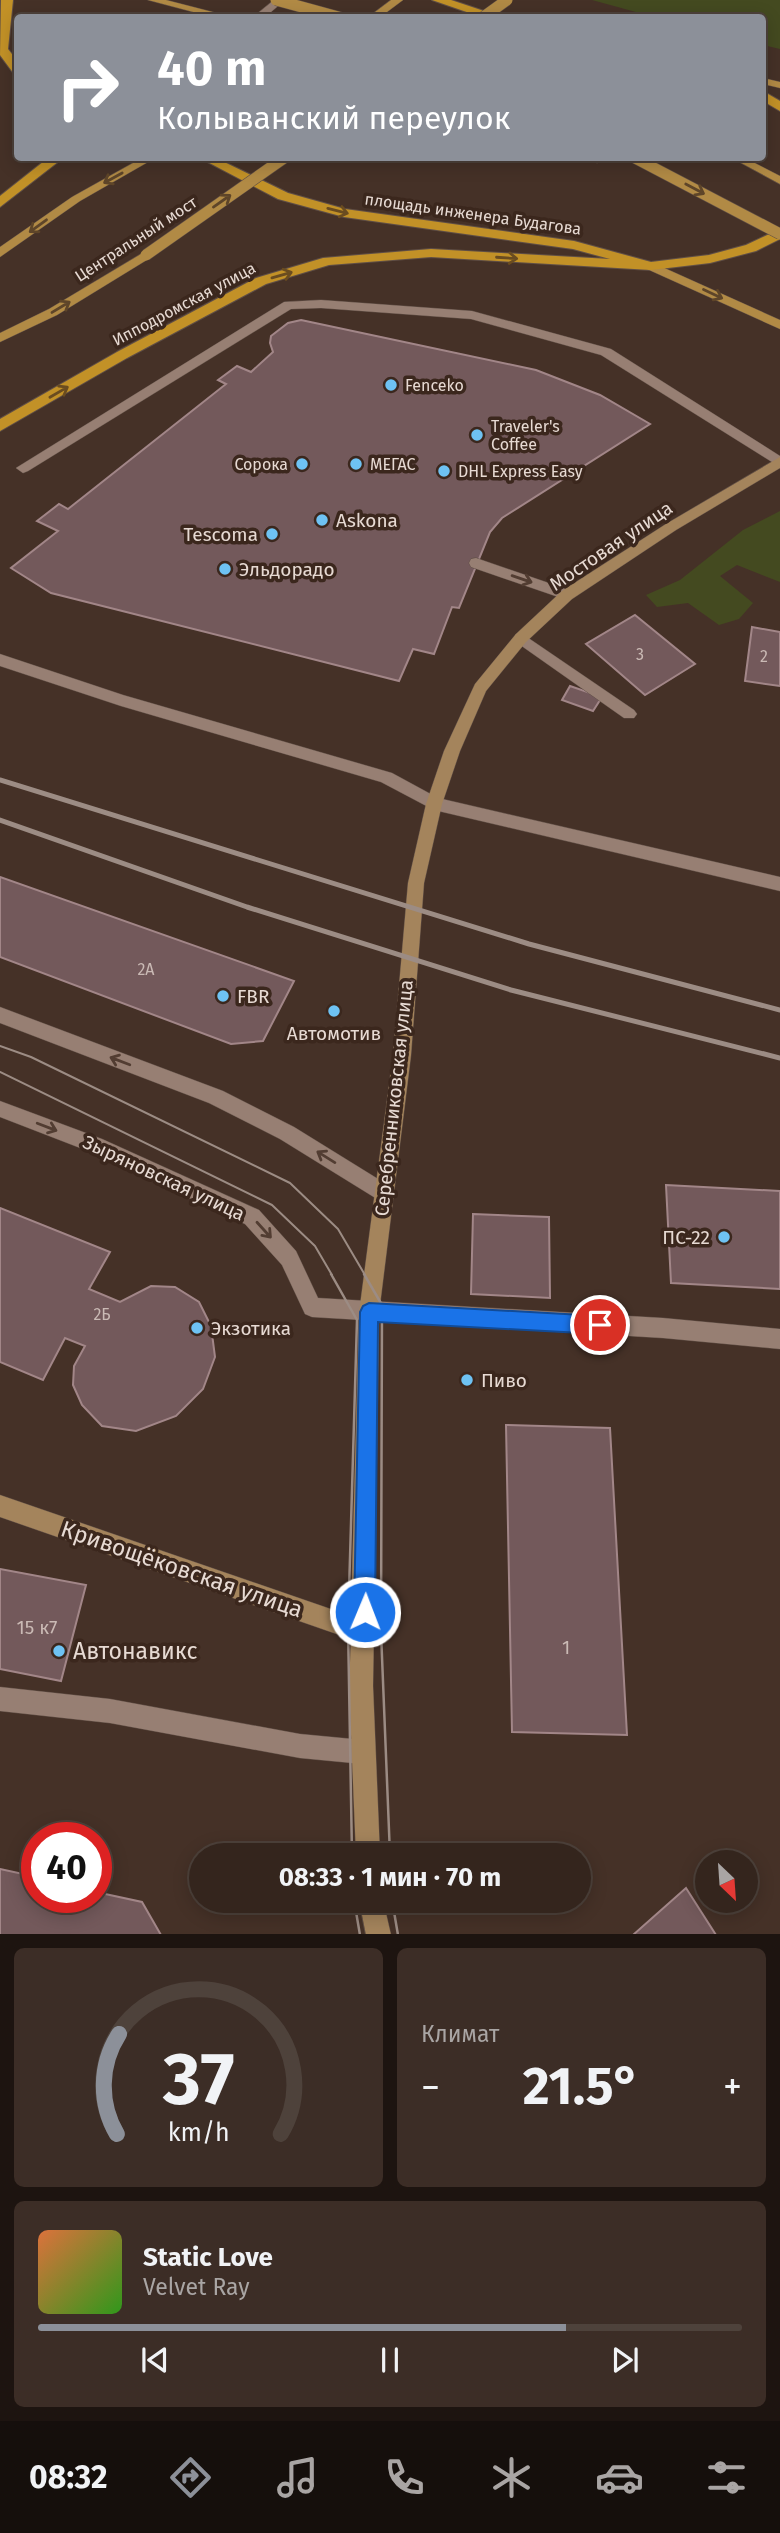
<!DOCTYPE html>
<html lang="ru">
<head>
<meta charset="utf-8">
<style>
	body { margin:0; font-family:"Fira Sans",sans-serif; background:#3c2d26; color:#f1f3f6; height:100vh; display:flex; flex-direction:column; font-size:26px; white-space:nowrap }
	* { box-sizing:border-box; margin:0 }
	p { font-size:23px; color:#a9a5a4 }
	.icon { flex:none; width:38px; height:38px; fill:none; stroke:currentColor; stroke-width:2; stroke-linecap:round; stroke-linejoin:round }
	.map { position:relative; height:1934px; overflow:hidden }
	.drawer { display:flex; flex-direction:column; gap:14px; padding:14px; background:#1d1410; flex:1 }
	.drawer>* { flex:none }
	.banner { position:absolute; left:14px; top:14px; width:752px; height:147px; border-radius:7px; box-shadow:0 4px 18px #0003,0 0 0 2px #4e423b; background:#8c9099; color:#fff; overflow:hidden }
	.needle { width:46px; rotate:155deg }
	.fabs { position:absolute; left:695px; top:1850px; display:grid; gap:14px }
	.fabs a { display:grid; place-items:center; width:63px; height:63px; border-radius:50%; background:#34251d; box-shadow:0 4px 18px #0003,0 0 0 2px #4e423b; font-size:35px }
	.speed { position:absolute; left:21px; top:1822px; display:flex; gap:14px; font-size:35px; font-weight:700; text-align:center }
	.speed>* { display:grid; place-content:center; width:91px; height:91px; border-radius:50%; background:#34251d; box-shadow:0 4px 18px #0003,0 0 0 2px #4e423b; line-height:1 }
	.speed .limit { border:10px solid #d22; background:#fff; color:#111 }
	.pin { position:absolute; display:grid; place-items:center; width:60px; height:60px; color:#fff; margin:-30px; border:4px solid #fff; border-radius:50%; box-shadow:0 2px 7px #0007 }
	.me { position:absolute; width:77px; margin:-38px; rotate:1deg; stroke-linejoin:round; filter:drop-shadow(0 0 5px #0008) }
	.turn { display:flex; align-items:center; gap:24px; height:147px; padding:0 28px; font-size:32px }
	.turn .icon { width:91px; height:91px; stroke-width:2.5 }
	.turn b { display:block; font-size:49px; line-height:60px }
	.big { font-size:52px; font-weight:700; line-height:1.1 }
	.drawer .tile { flex:1; display:flex; flex-direction:column; justify-content:center; gap:10px; min-width:0; padding:0 24px; border-radius:10px; background:#3c2d26 }
	.drawer .dial { align-items:center; gap:0 }
	.dial svg { height:182px; overflow:visible; fill:none; stroke:#4e423b; stroke-width:7; stroke-linecap:round; text-anchor:middle }
	.dial text { fill:#f1f3f6; stroke:none }
	.song { display:flex; align-items:center; gap:21px }
	.cover { width:84px; height:84px; border-radius:10px; background:linear-gradient(135deg,hsl(20 70% 55%),hsl(110 70% 35%)) }
	.played { height:7px; border-radius:4px; background:linear-gradient(90deg,#8c9099 75%,#4e423b 75%) }
	.keys { display:flex; justify-content:space-around; direction:ltr }
	.heat { display:flex; justify-content:space-between; align-items:center; font-size:38px; direction:ltr }
	.drawer .tiles { flex:1; display:grid; gap:14px; grid-template-columns:1fr 1fr }
	.tile:last-child { grid-column:span 2 }
	.trip { position:absolute; left:189px; top:1843px; width:402px; height:70px; border-radius:35px; background:#34251d; box-shadow:0 4px 18px #0003,0 0 0 2px #4e423b; font-weight:700; line-height:70px; text-align:center }
	.tabs { display:flex; height:112px; justify-content:space-around; align-items:center; background:#150f0c; color:#a9a5a4 }
	.tabs .icon { width:49px; height:49px }
	.tabs .selected { color:#8c9099 }
	.tabs b { font-size:32px; color:#f1f3f6 }
	.map>svg:first-child { display:block }
	.green { fill:#444a20 }
	.building { fill:#73595b; stroke:#a28688; stroke-width:2 }
	.lines { fill:none; stroke-linecap:round; stroke-linejoin:round }
	.lane-casing { stroke:#604f46; stroke-width:1 }
	.street-casing { stroke:#604f46; stroke-width:1 }
	.secondary-casing { stroke:#604f46; stroke-width:1 }
	.primary-casing { stroke:#604f46; stroke-width:1 }
	.highway-casing { stroke:#604f46; stroke-width:2 }
	.lane { fill:#977f73; fill-rule:evenodd }
	.street { fill:#977f73; fill-rule:evenodd }
	.secondary { fill:#a4845c; fill-rule:evenodd }
	.primary { fill:#b18a45; fill-rule:evenodd }
	.highway { fill:#c29127; fill-rule:evenodd }
	.tram-far1 { stroke:#9c8c84; stroke-width:2 }
	.tram { stroke:#9c8c84; stroke-width:2.5 }
	.rail { stroke:#9c8c84; stroke-width:5 }
	.primary-bridge-casing { stroke:#604f46; stroke-width:12; stroke-linecap:butt }
	.primary-bridge { stroke:#b18a45; stroke-width:11 }
	.oneway { stroke:#5e4529 }
	.oneway2 { stroke:#6a4c20 }
	.oneway3 { stroke:#523d32 }
	.route { fill:#1a73e8; stroke:#114b97; stroke-width:2 }
	.poi-dot { fill:#6ec2f3; stroke:#3b271d; stroke-width:2.5 }
	.labels { text-anchor:middle; dominant-baseline:central; stroke-width:7; stroke-linejoin:round; paint-order:stroke }
	.far-street-label { font-size:16px; fill:#e7dad3; stroke:#3b271d }
	.far-poi-label { font-size:16px; fill:#e7dad3; stroke:#3b271d; text-anchor:start }
	.number-label { font-size:16px; fill:#cabab5 }
	.poi-label { font-size:19px; fill:#e7dad3; stroke:#3b271d; text-anchor:start }
	.street-label { font-size:19px; fill:#e7dad3; stroke:#3b271d }
	.near-number-label { font-size:19px; fill:#cabab5 }
	.near-street-label { font-size:23px; fill:#e7dad3; stroke:#3b271d }
	.near-poi-label { font-size:23px; fill:#e7dad3; stroke:#3b271d; text-anchor:start }
</style>
</head>
<body>
<div class="map">
<svg width="780" height="1935" viewBox="0 0 780 1935">
	<rect width="100%" height="100%" fill="#453127"/>
	<!-- green -->
	<g class="green">
		<path d="M592 0H780V49L763 45V18L654 17Z"/>
		<path d="M780 511V582L737 565 720 576 753 603 739 619 719 625 688 603 657 607 646 595 680 580 743 530Z"/>
	</g>
	<!-- building -->
	<g class="building">
		<path d="M301 320 536 370 600 395 650 424 502 518 490 532 459 608 452 607 434 654 413 649 399 681 51 593 11 568 58 531 37 521 59 504 68 509 226 384 218 380 237 366 251 372 273 352 270 343 271 336 288 323Z"/>
		<path d="M635 615 695 664 645 695 586 644Z"/>
		<path d="M752 627 780 632V686L745 681Z"/>
		<path d="M570 686 602 697 593 711 562 700Z"/>
		<path d="M0 877 294 981 263 1041 231 1044 0 957Z"/>
		<path d="M666 1185 780 1191V1289L671 1283Z"/>
		<path d="M0 1208 110 1252 89 1289 120 1302 151 1286 175 1287 199 1302 211 1326 215 1357 203 1389 176 1416 136 1431 102 1426 82 1405 73 1385 74 1366 85 1346 65 1338 43 1380 0 1362Z"/>
		<path d="M473 1214 549 1217 550 1298 471 1294Z"/>
		<path d="M506 1425 610 1428 627 1735 512 1732Z"/>
		<path d="M0 1569 86 1585 61 1681 0 1669Z"/>
		<path d="M0 1869 37 1877V1897H96V1892L142 1902 161 1935H0Z"/>
		<path d="M686 1888 716 1935H633Z"/>
	</g>
	<g class="lines">
		<defs>
			<g id="lane">
				<path d="M274 0H285L264 18H252Z"/>
				<path d="M593 158H609L597 163 591 160Z"/>
				<path d="M321 300 472 311 611 349 780 456V467L601 355 471 319 321 308 291 309 28 471 23 473 16 468 284 302Z"/>
				<path d="M476 558 572 591 574 595 567 600 471 567 469 563 471 559Z"/>
				<path d="M521 633 634 710 637 714 634 718H624L516 642 514 638 516 634Z"/>
				<path d="M0 654 123 695 392 773 438 798 780 877V891L434 810 381 782 121 706 0 666Z"/>
				<path d="M0 1687 110 1699 300 1734 363 1740 371 1744 375 1752 371 1760 363 1764 300 1758 110 1723 0 1711Z"/>
			</g>
			<g id="street">
				<path d="M0 1007 223 1091 294 1127 391 1187 394 1193 391 1199 384 1202 377 1199 280 1139 209 1103 0 1023Z"/>
				<path d="M0 1101 102 1139 259 1210 296 1251 318 1298 663 1318 780 1329V1349L663 1338 312 1317 305 1314 282 1265 245 1224 88 1151 0 1117Z"/>
			</g>
			<g id="secondary">
				<path d="M780 457V468L676 530 572 599 526 642 486 691 460 751 442 804 424 883 411 1055 379 1313 373 1686 380 1855H356L349 1686 351 1639 0 1517V1495L351 1616 359 1313 393 1055 408 883 426 804 444 751 475 684 516 634 562 591 666 524Z"/>
				<path d="M359 1900H383L391 1935H366Z"/>
			</g>
			<g id="primary">
				<path d="M148 0H166L236 18H216Z"/>
				<path d="M391 0H403L379 18H367Z"/>
				<path d="M763 78 780 82V88L763 84Z"/>
				<path d="M142 158H155L80 201 0 257V247L72 197Z"/>
				<path d="M732 158H745L780 176V184Z"/>
				<path d="M146 251 150 252V258L57 315 0 342V333L49 309Z"/>
				<path d="M651 262 780 320V329L647 269 645 266Z"/>
			</g>
			<g id="highway">
				<path d="M1 0H13L8 49 18 62V75L14 74 0 55Z"/>
				<path d="M432 0H451L505 18H484Z"/>
				<path d="M763 91 780 101V111L763 101Z"/>
				<path d="M48 158H63L0 207V196Z"/>
				<path d="M200 158H216L288 193 345 209 574 241 651 262 709 255 746 245 780 229V239L756 251 710 263 651 270 431 257 329 265 266 284 127 358 0 431V419L117 352 256 278 323 258 431 249 610 259 573 249 344 217 278 199Z"/>
			</g>
		</defs>
		<!-- lane casing -->
		<use href="#lane" class="lane-casing"/>
		<!-- street casing -->
		<use href="#street" class="street-casing"/>
		<!-- secondary casing -->
		<use href="#secondary" class="secondary-casing"/>
		<!-- primary casing -->
		<use href="#primary" class="primary-casing"/>
		<!-- highway casing -->
		<use href="#highway" class="highway-casing"/>
		<!-- lane -->
		<use href="#lane" class="lane"/>
		<!-- street -->
		<use href="#street" class="street"/>
		<!-- secondary -->
		<use href="#secondary" class="secondary"/>
		<!-- primary -->
		<use href="#primary" class="primary"/>
		<!-- highway -->
		<use href="#highway" class="highway"/>
		<!-- tram-far1 -->
		<g class="tram-far1">
			<path d="M0 1046 31 1057 290 1183 338 1229 365 1275"/>
			<path d="M0 1072 272 1205 315 1246 332 1275"/>
		</g>
		<!-- tram -->
		<g class="tram">
			<path d="M331 1274 357 1320 348 1626 352 1855"/>
			<path d="M364 1274 382 1305 381 1632 390 1855"/>
			<path d="M354 1900 360 1935"/>
			<path d="M392 1900 398 1935"/>
		</g>
		<!-- rail -->
		<g class="rail">
			<path d="M0 780 529 944 780 1010"/>
			<path d="M0 820 247 907 511 990 780 1058"/>
		</g>
		<defs>
			<g id="primary-bridge">
				<path d="M276 0 342 18"/>
				<path d="M482 18 507 0"/>
				<path d="M635 158 780 234"/>
				<path d="M146 255 284 158"/>
			</g>
		</defs>
		<!-- primary-bridge casing -->
		<use href="#primary-bridge" class="primary-bridge-casing"/>
		<!-- primary-bridge -->
		<use href="#primary-bridge" class="primary-bridge"/>
	</g>
	<!-- one-way arrows -->
	<defs><path id="oneway-shaft" d="M-6 0H5M1.5-3L5.5 0L1.5 3" fill="none" stroke-width="1.6" stroke-linecap="round" stroke-linejoin="round" transform="scale(1.75)"/></defs>
	<g class="oneway">
		<use href="#oneway-shaft" transform="translate(113 178) rotate(151)"/>
		<use href="#oneway-shaft" transform="translate(695 189) rotate(28)"/>
		<use href="#oneway-shaft" transform="translate(222 201) rotate(-35)"/>
		<use href="#oneway-shaft" transform="translate(38 226) rotate(144)"/>
		<use href="#oneway-shaft" transform="translate(713 294) rotate(25)"/>
		<use href="#oneway-shaft" transform="translate(61 307) rotate(-31)"/>
	</g>
	<g class="oneway2">
		<use href="#oneway-shaft" transform="translate(338 211) rotate(14)"/>
		<use href="#oneway-shaft" transform="translate(507 258) rotate(4)"/>
		<use href="#oneway-shaft" transform="translate(282 275) rotate(-16)"/>
		<use href="#oneway-shaft" transform="translate(59 392) rotate(-30)"/>
	</g>
	<g class="oneway3">
		<use href="#oneway-shaft" transform="translate(522 579) rotate(19)"/>
		<use href="#oneway-shaft" transform="translate(120 1061) rotate(-159)"/>
		<use href="#oneway-shaft" transform="translate(47 1127) rotate(21)"/>
		<use href="#oneway-shaft" transform="translate(326 1157) rotate(-148)"/>
		<use href="#oneway-shaft" transform="translate(264 1230) rotate(48)"/>
	</g>
	<!-- route -->
	<path class="route" d="M369 1303 600 1316 606 1318 609 1325 606 1331 600 1334 378 1322 375 1612 372 1619 365 1622 357 1619 354 1612 360 1312 363 1306Z"/>
	<!-- markers -->
	<g class="poi-dot">
		<circle cx="391" cy="385" r="7"/>
		<circle cx="477" cy="435" r="7"/>
		<circle cx="302" cy="464" r="7"/>
		<circle cx="356" cy="464" r="7"/>
		<circle cx="444" cy="471" r="7"/>
		<circle cx="322" cy="520" r="7"/>
		<circle cx="272" cy="534" r="7"/>
		<circle cx="225" cy="569" r="7"/>
		<circle cx="223" cy="996" r="7"/>
		<circle cx="334" cy="1011" r="7"/>
		<circle cx="724" cy="1237" r="7"/>
		<circle cx="197" cy="1328" r="7"/>
		<circle cx="467" cy="1380" r="7"/>
		<circle cx="59" cy="1651" r="7"/>
	</g>
	<g class="labels">
		<!-- far-street labels -->
		<g class="far-street-label">
			<text transform="translate(473 214) rotate(8)">площадь инженера Будагова</text>
			<text transform="translate(136 239) rotate(-33)">Центральный мост</text>
			<text transform="translate(184 304) rotate(-28)">Ипподромская улица</text>
		</g>
		<!-- far-poi labels -->
		<g class="far-poi-label">
			<text x="405" y="385">Fenceko</text>
			<text x="491" y="426">Traveler's<tspan x="491" dy="18">Coffee</tspan></text>
			<text x="288" y="464" text-anchor="end">Сорока</text>
			<text x="370" y="464">МЕГАС</text>
			<text x="458" y="471">DHL Express Easy</text>
		</g>
		<!-- number labels -->
		<g class="number-label">
			<text x="640" y="654">3</text>
			<text x="764" y="656">2</text>
			<text x="146" y="969">2А</text>
			<text x="102" y="1314">2Б</text>
		</g>
		<!-- poi labels -->
		<g class="poi-label">
			<text x="336" y="520">Askona</text>
			<text x="258" y="534" text-anchor="end">Tescoma</text>
			<text x="239" y="569">Эльдорадо</text>
			<text x="237" y="996">FBR</text>
			<text x="334" y="1033" text-anchor="middle">Автомотив</text>
			<text x="710" y="1237" text-anchor="end">ПС-22</text>
			<text x="211" y="1328">Экзотика</text>
			<text x="481" y="1380">Пиво</text>
		</g>
		<!-- street labels -->
		<g class="street-label">
			<text transform="translate(611 546) rotate(-34)">Мостовая улица</text>
			<text transform="translate(394 1098) rotate(-84)">Серебренниковская улица</text>
			<text transform="translate(164 1178) rotate(25)">Зыряновская улица</text>
		</g>
		<!-- near-number labels -->
		<g class="near-number-label">
			<text x="37" y="1627">15 к7</text>
			<text x="566" y="1647">1</text>
		</g>
		<!-- near-street labels -->
		<g class="near-street-label">
			<text transform="translate(182 1569) rotate(19)">Кривощёковская улица</text>
		</g>
		<!-- near-poi labels -->
		<g class="near-poi-label">
			<text x="73" y="1651">Автонавикс</text>
		</g>
	</g>
</svg>
<div class="fabs">
<a><svg class="needle" viewBox="-14 -14 28 28"><path d="M0-13l5 13h-10z" fill="#e53935"/><path d="M0 13l5-13h-10z" fill="#a9a5a4"/></svg></a>
</div>
<div class="speed"><div class="limit">40</div></div>
<div class="pin" style="left:600px;top:1325px;background:#d93025"><svg class="icon" aria-label="arrive" viewBox="0 0 24 24"><path d="M6 21V4h12l-3 4 3 4H6"/></svg></div>
<svg class="me" style="left:365px;top:1612px" viewBox="-20 -20 40 40"><circle r="17" fill="#1a73e8" stroke="#fff" stroke-width="3"/><path d="M0-11L8 9 0 5-8 9z" fill="#fff"/></svg>
<div class="trip">08:33 · 1 мин · 70 m</div>
<div class="banner">
<div class="turn"><svg class="icon" aria-label="right" viewBox="0 0 24 24"><path d="M7 20v-9h11M14 6l5 5-5 5"/></svg><div><b>40 m</b>Колыванский переулок</div></div>
</div>
</div>
<section class="drawer">
<div class="tiles">
<div class="tile dial"><svg viewBox="0 0 100 80">
<path d="M14 69A42 42 0 1 1 86 69"/>
<path d="M14 69A42 42 0 0 1 15 25" stroke="#8c9099"/>
<text x="50" y="56" font-size="32" font-weight="700">37</text>
<text x="50" y="72" font-size="11">km/h</text>
</svg></div>
<div class="tile"><p>Климат</p>
<div class="heat"><a>−</a><b class="big">21.5°</b><a>+</a></div>
</div>
<div class="tile">
<div class="song"><i class="cover"></i><div><b>Static Love</b><p>Velvet Ray</p></div></div>
<div class="played"></div>
<div class="keys"><svg class="icon" aria-label="previous" viewBox="0 0 24 24"><path d="M18 5L8 12l10 7zM5 5v14"/></svg><svg class="icon" aria-label="pause" viewBox="0 0 24 24"><path d="M8 5v14M16 5v14"/></svg><svg class="icon" aria-label="next" viewBox="0 0 24 24"><path d="M6 5l10 7-10 7zM19 5v14"/></svg></div>
</div>
</div>
</section>
<nav class="tabs">
<b>08:32</b>
<svg class="icon selected" aria-label="directions" viewBox="0 0 24 24"><path d="M12 3l9 9-9 9-9-9zM9 14v-3h6M13 9l2 2-2 2"/></svg>
<svg class="icon" aria-label="music" viewBox="0 0 24 24"><path d="M9 18V5l10-2v13"/><circle cx="6" cy="18" r="3"/><circle cx="16" cy="16" r="3"/></svg>
<svg class="icon" aria-label="phone" viewBox="0 0 24 24"><path d="M5 4h4l2 5-3 2q2 4 5 5l2-3 5 2v4C11 20 4 13 5 4z"/></svg>
<svg class="icon" aria-label="climate" viewBox="0 0 24 24"><path d="M12 3v18M4 7l16 10M4 17L20 7"/></svg>
<svg class="icon" aria-label="car" viewBox="0 0 24 24"><path d="M5 17H2v-5l4-1 3-4h7l3 4 3 1v5h-3M9 17h6M6 11h13"/><circle cx="7" cy="17" r="2"/><circle cx="17" cy="17" r="2"/></svg>
<svg class="icon" aria-label="filters" viewBox="0 0 24 24"><path d="M4 7h16M4 17h16"/><circle cx="9" cy="7" r="2"/><circle cx="15" cy="17" r="2"/></svg>
</nav>
</body>
</html>
